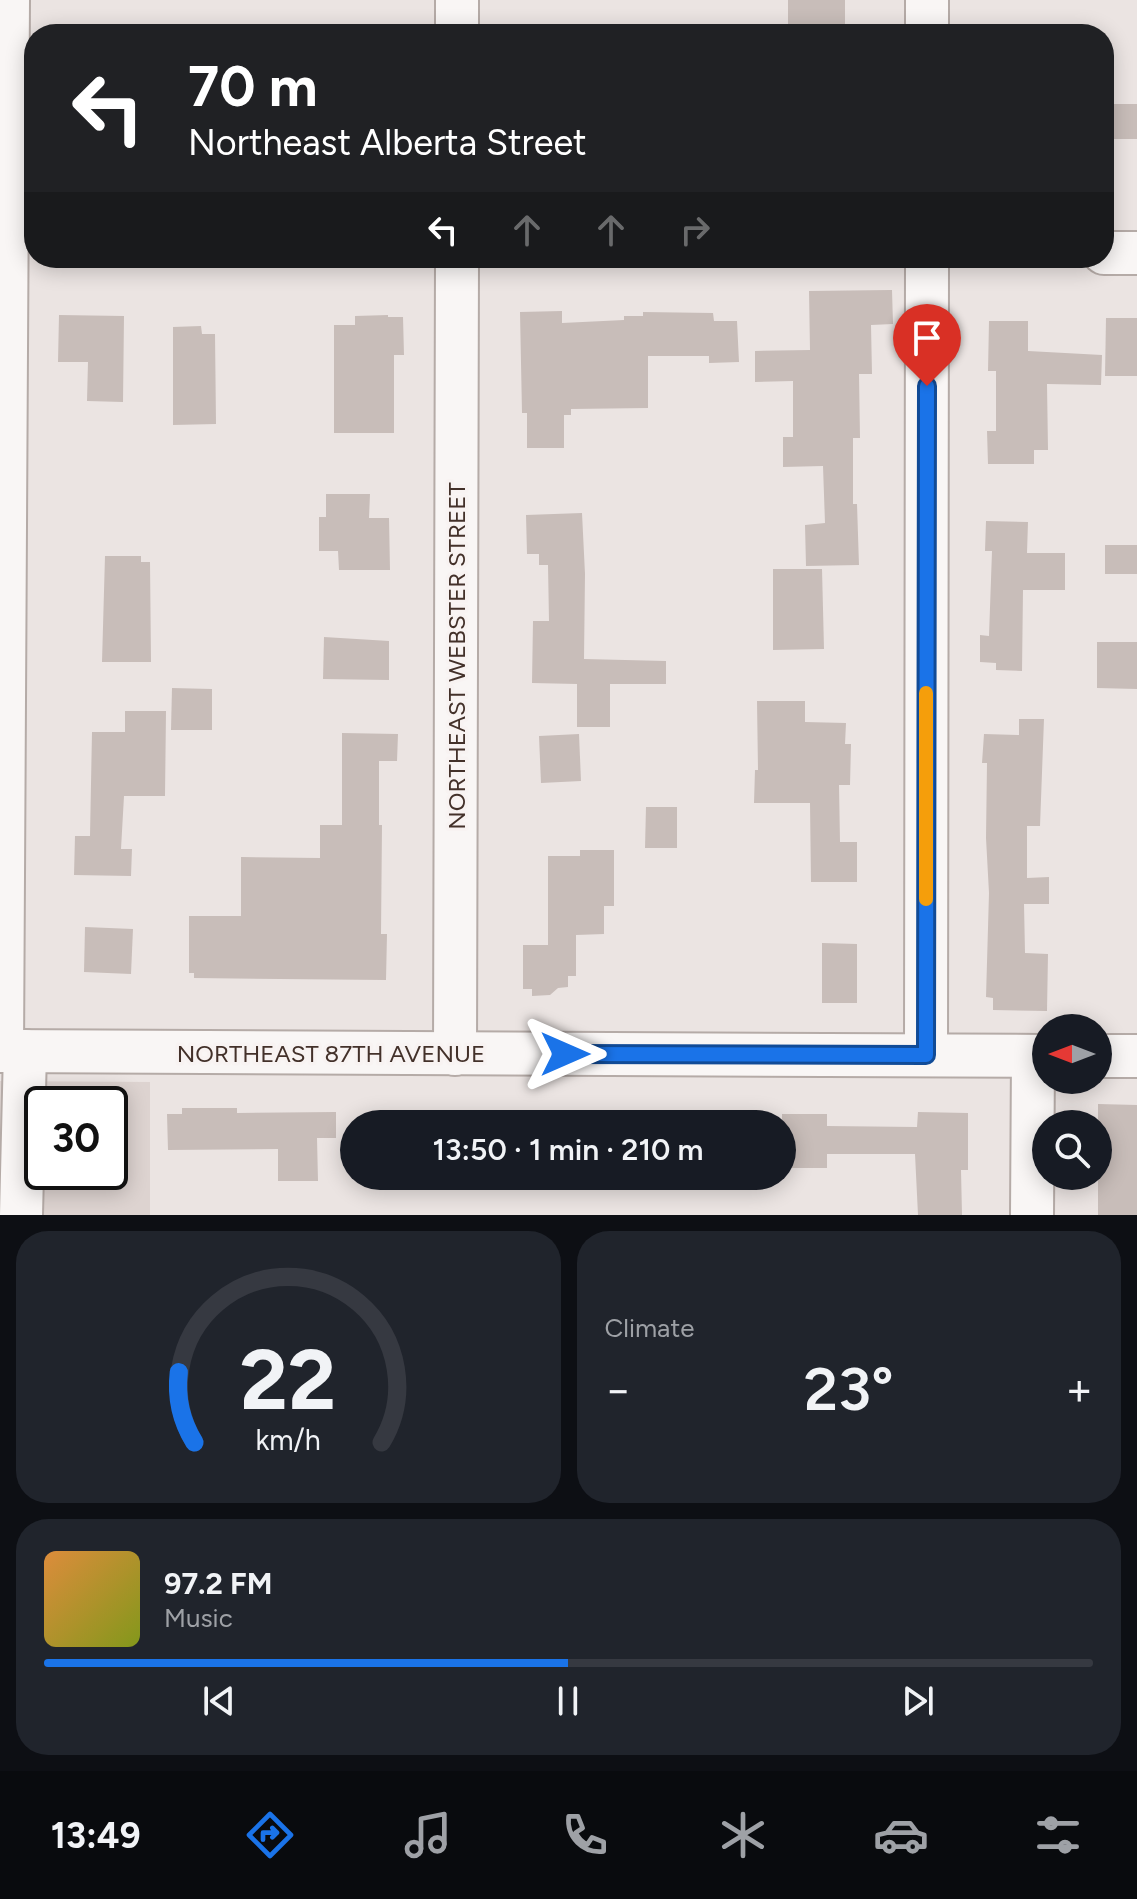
<!DOCTYPE html>
<html lang="en">
<head>
<meta charset="utf-8">
<style>
	body { margin:0; font-family:Figtree,sans-serif; background:#20242c; color:#f1f3f6; height:100vh; display:flex; flex-direction:column; font-size:30px; white-space:nowrap }
	* { box-sizing:border-box; margin:0 }
	p { font-size:26px; color:#9ea1a6 }
	.icon { flex:none; width:44px; height:44px; fill:none; stroke:currentColor; stroke-width:2; stroke-linecap:round; stroke-linejoin:round }
	.map { position:relative; height:1215px; overflow:hidden }
	.side { display:flex; flex-direction:column; gap:16px; padding:16px; background:#0d0f14; flex:1 }
	.side>* { flex:none }
	.hud { position:absolute; left:24px; top:24px; width:1090px; height:244px; border-radius:32px; box-shadow:0 4px 20px #0003; background:#202124; color:#fff; overflow:hidden }
	.needle { width:52px; rotate:270deg }
	.tools { position:absolute; left:1032px; top:1014px; display:grid; gap:16px }
	.tools a { display:grid; place-items:center; width:80px; height:80px; border-radius:50%; background:#171b24; box-shadow:0 4px 20px #0003; font-size:40px }
	.speed { position:absolute; left:24px; top:1086px; display:flex; gap:16px; font-size:40px; font-weight:700; text-align:center }
	.speed>* { display:grid; place-content:center; width:104px; height:104px; border-radius:50%; background:#171b24; box-shadow:0 4px 20px #0003; line-height:1 }
	.speed .limit { border:4px solid #111; border-radius:12px; background:#fff; color:#111 }
	.pin { position:absolute; display:grid; place-items:center; width:68px; height:68px; color:#fff; margin:-82px -34px; border-radius:50% 50% 50% 0; rotate:-45deg; box-shadow:0 0 8px #0007 }
	.pin .icon { rotate:45deg }
	.me { position:absolute; width:88px; margin:-44px; rotate:90deg; stroke-linejoin:round; filter:drop-shadow(0 0 6px #0008) }
	.turn { display:flex; align-items:center; gap:28px; height:168px; padding:0 32px; font-size:36px }
	.turn .icon { width:104px; height:104px; stroke-width:2.5 }
	.turn b { display:block; font-size:56px; line-height:68px }
	.lanes { display:flex; align-items:center; height:76px; padding:0 32px; background:#0003; justify-content:center; gap:40px; direction:ltr }
	.lanes .off { opacity:.35 }
	.big { font-size:60px; font-weight:600; line-height:1.1 }
	.side .widget { flex:1; display:flex; flex-direction:column; justify-content:center; gap:12px; min-width:0; padding:0 28px; border-radius:32px; background:#20242c }
	.side .dial { align-items:center; gap:0 }
	.dial svg { height:208px; overflow:visible; fill:none; stroke:#363941; stroke-width:7; stroke-linecap:round; text-anchor:middle }
	.dial text { fill:#f1f3f6; stroke:none }
	.song { display:flex; align-items:center; gap:24px }
	.cover { width:96px; height:96px; border-radius:12px; background:linear-gradient(135deg,hsl(30 70% 55%),hsl(70 70% 35%)) }
	.played { height:8px; border-radius:4px; background:linear-gradient(90deg,#1a73e8 50%,#363941 50%) }
	.keys { display:flex; justify-content:space-around; direction:ltr }
	.heat { display:flex; justify-content:space-between; align-items:center; font-size:44px; direction:ltr }
	.side .tiles { flex:1; display:grid; gap:16px; grid-template-columns:1fr 1fr }
	.widget:last-child { grid-column:span 2 }
	.trip { position:absolute; left:340px; top:1110px; width:456px; height:80px; border-radius:40px; background:#171b24; box-shadow:0 4px 20px #0003; font-weight:600; line-height:80px; text-align:center }
	.dock { display:flex; height:128px; justify-content:space-around; align-items:center; background:#090b0e; color:#9ea1a6 }
	.dock .icon { width:56px; height:56px }
	.dock .active { color:#1a73e8 }
	.dock b { font-size:36px; color:#f1f3f6 }
	.map>svg:first-child { display:block }
	.built { fill:#ddd3d0; fill-rule:evenodd }
	.building { fill:#c8bdb9 }
	.lines { fill:none; stroke-linecap:round; stroke-linejoin:round }
	.minor-casing { stroke:#b5aba7; stroke-width:46 }
	.minor { stroke:#f9f6f5; stroke-width:42 }
	.route-casing { stroke:#114b97; stroke-width:20 }
	.route { stroke:#1a73e8; stroke-width:14 }
	.slow { stroke:#f59e0b; stroke-width:14 }
	.labels { text-anchor:middle; dominant-baseline:central; stroke-width:7; stroke-linejoin:round; paint-order:stroke }
	.street-label { font-size:24px; fill:#43312a; stroke:#f8f3f2 }
</style>
</head>
<body>
<div class="map">
<svg width="1137" height="1215" viewBox="0 0 1137 1215">
	<rect width="100%" height="100%" fill="#ebe4e2"/>
	<!-- built -->
	<path class="built" d="M0 1081 150 1082V1215H0ZM42 1104H110V1172H42Z"/>
	<!-- building -->
	<g class="building">
		<rect x="788" y="0" width="57" height="34"/>
		<rect x="1106" y="104" width="31" height="35"/>
		<path d="M892 290 893 324 871 325 872 374H859L860 438H853V504H857L859 565 806 566 805 525 825 523 823 466 783 467V437H793V381L755 382V351L810 350 809 291Z"/>
		<path d="M562 311V323L624 320V316H643V312L713 313 714 321H737L739 362 709 363V356H648V408L571 409V415H564V448H527V413H522L520 312Z"/>
		<path d="M59 315 124 316 123 402 87 401 88 362H58Z"/>
		<path d="M388 315V317H403L404 355H394V433H334V325H355V316Z"/>
		<path d="M1106 318H1137V376H1105Z"/>
		<path d="M989 321H1028V351L1102 355 1101 385 1047 384 1048 450H1034V464H988L987 431H996V371H988Z"/>
		<path d="M201 326 202 334H215L216 424 173 425V327Z"/>
		<path d="M326 494H370L369 518H389L390 570H339L338 551H319V517H326Z"/>
		<path d="M582 513 585 574 584 659 666 661V684H610V727H577V684L532 683 533 621H549L548 565H539V554H527L526 515Z"/>
		<path d="M986 521 1028 522 1027 553H1065V590H1023L1022 671 996 670V663L980 662V635L989 636 992 551H985Z"/>
		<rect x="1105" y="545" width="32" height="29"/>
		<path d="M105 556H141V562H150L151 662H102Z"/>
		<path d="M773 569H822L824 649 773 650Z"/>
		<path d="M324 637 389 641V680L323 679Z"/>
		<path d="M1097 642H1137V689L1097 688Z"/>
		<path d="M172 688 212 689V730H171Z"/>
		<path d="M757 701H805V722L846 723 845 744H851L850 785H839L840 842H857V882H811L810 803H754L755 770H758Z"/>
		<path d="M125 711H166L165 796H124L121 849H132L131 876 74 875 75 836H90L92 732H125Z"/>
		<path d="M1019 719H1044L1040 826H1027V878L1049 877V904H1024L1025 953 1048 954 1047 1011 993 1010V998L986 997 989 893 986 838 987 763H982L984 734 1019 735Z"/>
		<path d="M342 733 398 734 397 761H379V825H382L381 934H387L386 980 194 978V973H189V916H241V857L320 858V825H342Z"/>
		<path d="M579 734 581 781 541 783 539 736Z"/>
		<path d="M646 807H677V848H645Z"/>
		<path d="M580 850H614V906H604V934L576 935V976H568V987L558 988 550 995 532 996V989H523V945H548V856H580Z"/>
		<path d="M85 927 133 929 131 974 84 972Z"/>
		<path d="M822 943 857 944V1003H822Z"/>
		<path d="M1098 1104 1137 1105V1215H1098Z"/>
		<path d="M182 1108H237V1113L336 1112V1138H317L318 1181H278V1149L168 1150 167 1114H182Z"/>
		<path d="M918 1112 968 1113V1170H961L962 1215H918L915 1154H827V1168H782V1114H827V1126L917 1127Z"/>
	</g>
	<g class="lines">
		<defs>
			<g id="minor">
				<path d="M457 0V34"/>
				<path d="M927 0V34"/>
				<path d="M1104 253H1137"/>
				<path d="M0 1051 1046 1056"/>
				<path d="M2 1051 8 0"/>
				<path d="M455 1054 457 258"/>
				<path d="M926 1055 927 258"/>
				<path d="M1098 1056H1137"/>
				<path d="M21 1215 25 1051"/>
				<path d="M1032 1215 1033 1056"/>
			</g>
		</defs>
		<!-- minor casing -->
		<use href="#minor" class="minor-casing"/>
		<!-- minor -->
		<use href="#minor" class="minor"/>
	</g>
	<g class="lines">
		<defs>
			<path id="route" d="M565 1054 926 1055 927 386"/>
		</defs>
		<!-- route casing -->
		<use href="#route" class="route-casing"/>
		<!-- route -->
		<use href="#route" class="route"/>
		<!-- slow -->
		<path class="slow" d="M926 899V693"/>
	</g>
	<g class="labels">
		<!-- street labels -->
		<g class="street-label">
			<text transform="translate(456 656) rotate(-90)">NORTHEAST WEBSTER STREET</text>
			<text x="331" y="1053">NORTHEAST 87TH AVENUE</text>
		</g>
	</g>
</svg>
<div class="tools">
<a><svg class="needle" viewBox="-14 -14 28 28"><path d="M0-13l5 13h-10z" fill="#e53935"/><path d="M0 13l5-13h-10z" fill="#9ea1a6"/></svg></a>
<a><svg class="icon" aria-label="search" viewBox="0 0 24 24"><circle cx="10" cy="10" r="6"/><path d="M15 15l6 6"/></svg></a>
</div>
<div class="speed"><div class="limit">30</div></div>
<div class="pin" style="left:927px;top:386px;background:#d93025"><svg class="icon" aria-label="arrive" viewBox="0 0 24 24"><path d="M6 21V4h12l-3 4 3 4H6"/></svg></div>
<svg class="me" style="left:565px;top:1054px" viewBox="-20 -20 40 40"><path d="M0-17L14 15 0 8-14 15z" fill="#1a73e8" stroke="#fff" stroke-width="4"/></svg>
<div class="trip">13:50 · 1 min · 210 m</div>
<div class="hud">
<div class="turn"><svg class="icon" aria-label="left" viewBox="0 0 24 24"><path d="M17 20v-9H6M10 6l-5 5 5 5"/></svg><div><b>70 m</b>Northeast Alberta Street</div></div>
<div class="lanes"><svg class="icon" aria-label="left" viewBox="0 0 24 24"><path d="M17 20v-9H6M10 6l-5 5 5 5"/></svg><svg class="icon off" aria-label="ahead" viewBox="0 0 24 24"><path d="M12 20V5M6 11l6-6 6 6"/></svg><svg class="icon off" aria-label="ahead" viewBox="0 0 24 24"><path d="M12 20V5M6 11l6-6 6 6"/></svg><svg class="icon off" aria-label="right" viewBox="0 0 24 24"><path d="M7 20v-9h11M14 6l5 5-5 5"/></svg></div>
</div>
</div>
<section class="side">
<div class="tiles">
<div class="widget dial"><svg viewBox="0 0 100 80">
<path d="M14 69A42 42 0 1 1 86 69"/>
<path d="M14 69A42 42 0 0 1 8 42" stroke="#1a73e8"/>
<text x="50" y="56" font-size="32" font-weight="700">22</text>
<text x="50" y="72" font-size="11">km/h</text>
</svg></div>
<div class="widget"><p>Climate</p>
<div class="heat"><a>−</a><b class="big">23°</b><a>+</a></div>
</div>
<div class="widget">
<div class="song"><i class="cover"></i><div><b>97.2 FM</b><p>Music</p></div></div>
<div class="played"></div>
<div class="keys"><svg class="icon" aria-label="previous" viewBox="0 0 24 24"><path d="M18 5L8 12l10 7zM5 5v14"/></svg><svg class="icon" aria-label="pause" viewBox="0 0 24 24"><path d="M8 5v14M16 5v14"/></svg><svg class="icon" aria-label="next" viewBox="0 0 24 24"><path d="M6 5l10 7-10 7zM19 5v14"/></svg></div>
</div>
</div>
</section>
<nav class="dock">
<b>13:49</b>
<svg class="icon active" aria-label="directions" viewBox="0 0 24 24"><path d="M12 3l9 9-9 9-9-9zM9 14v-3h6M13 9l2 2-2 2"/></svg>
<svg class="icon" aria-label="music" viewBox="0 0 24 24"><path d="M9 18V5l10-2v13"/><circle cx="6" cy="18" r="3"/><circle cx="16" cy="16" r="3"/></svg>
<svg class="icon" aria-label="phone" viewBox="0 0 24 24"><path d="M5 4h4l2 5-3 2q2 4 5 5l2-3 5 2v4C11 20 4 13 5 4z"/></svg>
<svg class="icon" aria-label="climate" viewBox="0 0 24 24"><path d="M12 3v18M4 7l16 10M4 17L20 7"/></svg>
<svg class="icon" aria-label="car" viewBox="0 0 24 24"><path d="M5 17H2v-5l4-1 3-4h7l3 4 3 1v5h-3M9 17h6M6 11h13"/><circle cx="7" cy="17" r="2"/><circle cx="17" cy="17" r="2"/></svg>
<svg class="icon" aria-label="filters" viewBox="0 0 24 24"><path d="M4 7h16M4 17h16"/><circle cx="9" cy="7" r="2"/><circle cx="15" cy="17" r="2"/></svg>
</nav>
</body>
</html>
